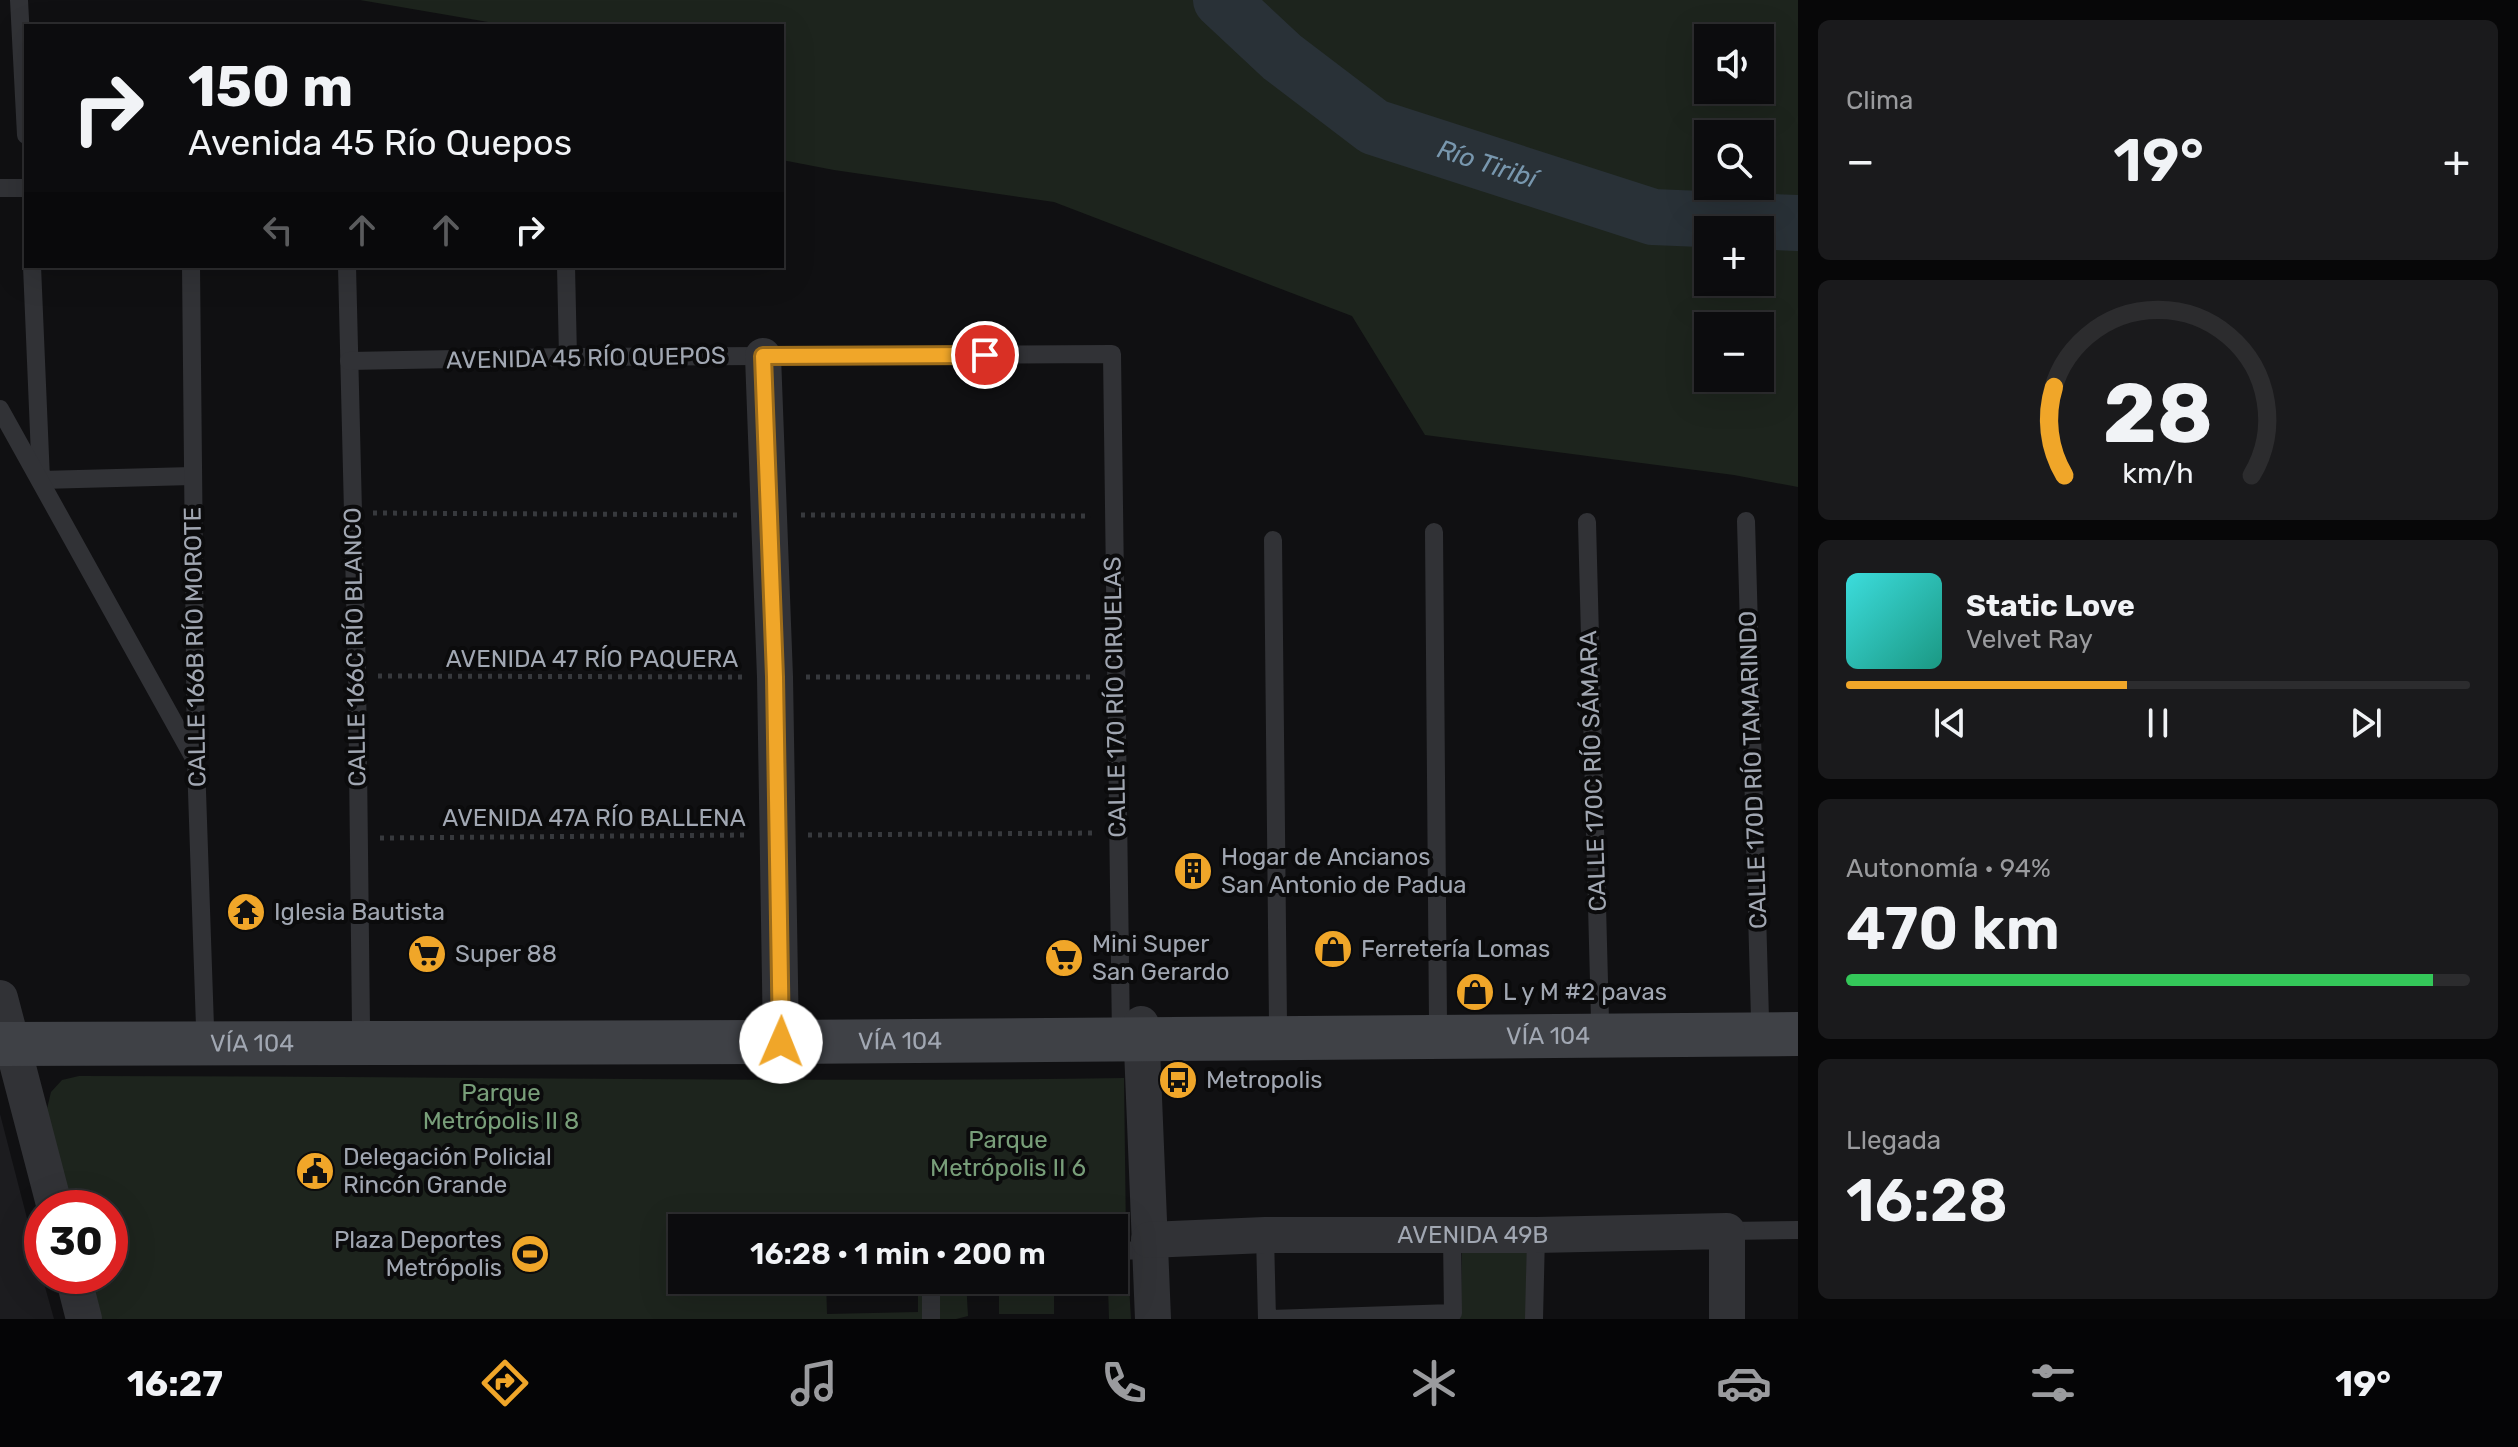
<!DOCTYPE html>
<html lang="es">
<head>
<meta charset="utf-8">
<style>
	body { margin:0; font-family:Rubik,sans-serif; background:#1a1a1c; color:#f1f3f6; height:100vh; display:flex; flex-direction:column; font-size:30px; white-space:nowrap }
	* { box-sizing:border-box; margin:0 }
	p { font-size:26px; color:#9a9b9e }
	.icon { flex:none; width:44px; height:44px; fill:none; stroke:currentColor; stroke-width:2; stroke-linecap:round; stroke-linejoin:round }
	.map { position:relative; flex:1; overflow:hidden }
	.drawer { display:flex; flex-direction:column; gap:20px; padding:20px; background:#070708; width:720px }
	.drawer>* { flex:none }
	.guide { position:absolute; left:24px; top:24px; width:760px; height:244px; border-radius:0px; box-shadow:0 8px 32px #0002,0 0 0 2px #2c2c2e; background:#0c0c0e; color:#f1f3f6; overflow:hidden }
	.fabs { position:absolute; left:1694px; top:24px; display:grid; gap:16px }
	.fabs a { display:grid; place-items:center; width:80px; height:80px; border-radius:0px; background:#0c0c0e; box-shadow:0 8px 32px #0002,0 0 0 2px #2c2c2e; font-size:40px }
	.speed { position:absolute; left:24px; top:1190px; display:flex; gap:16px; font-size:40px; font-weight:700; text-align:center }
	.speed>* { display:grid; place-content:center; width:104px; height:104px; border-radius:50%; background:#0c0c0e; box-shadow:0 8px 32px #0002,0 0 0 2px #2c2c2e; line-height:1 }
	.speed .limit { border:12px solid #d22; background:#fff; color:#111 }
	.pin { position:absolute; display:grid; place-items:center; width:68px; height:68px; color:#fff; margin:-34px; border:4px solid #fff; border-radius:50%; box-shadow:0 2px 8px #0007 }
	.me { position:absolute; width:88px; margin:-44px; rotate:1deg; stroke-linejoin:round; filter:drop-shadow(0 0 6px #0008) }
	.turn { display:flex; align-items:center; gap:28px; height:168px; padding:0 32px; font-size:36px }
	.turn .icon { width:104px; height:104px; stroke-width:2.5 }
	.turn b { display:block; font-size:56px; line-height:68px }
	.lanes { display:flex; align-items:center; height:76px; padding:0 32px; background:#0003; justify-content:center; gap:40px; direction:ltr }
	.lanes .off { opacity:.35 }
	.big { font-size:60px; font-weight:600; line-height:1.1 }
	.drawer .card { flex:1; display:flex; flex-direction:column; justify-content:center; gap:12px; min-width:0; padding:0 28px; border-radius:12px; background:#1a1a1c }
	.drawer .dial { align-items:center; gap:0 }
	.dial svg { height:208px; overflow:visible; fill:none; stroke:#2c2c2e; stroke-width:7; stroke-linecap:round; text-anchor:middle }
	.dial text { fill:#f1f3f6; stroke:none }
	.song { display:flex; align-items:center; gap:24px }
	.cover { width:96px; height:96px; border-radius:12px; background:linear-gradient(135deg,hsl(180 70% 55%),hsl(170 70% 35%)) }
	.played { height:8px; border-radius:4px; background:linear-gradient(90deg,#f0a629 45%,#2c2c2e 45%) }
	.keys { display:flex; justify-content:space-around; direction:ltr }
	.heat { display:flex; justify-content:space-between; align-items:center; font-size:44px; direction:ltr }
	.charge { height:12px; border-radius:6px; background:linear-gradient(90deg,#34c759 94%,#2c2c2e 0) }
	.trip { position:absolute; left:668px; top:1214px; width:460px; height:80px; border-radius:0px; background:#0c0c0e; box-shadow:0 8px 32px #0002,0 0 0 2px #2c2c2e; font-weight:600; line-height:80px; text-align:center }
	.tab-bar { display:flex; height:128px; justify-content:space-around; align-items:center; background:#050506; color:#9a9b9e }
	.tab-bar .icon { width:56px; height:56px }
	.tab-bar .on { color:#f0a629 }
	.tab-bar b { font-size:36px; color:#f1f3f6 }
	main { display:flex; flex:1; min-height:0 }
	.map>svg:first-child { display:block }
	.built { fill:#1c1c1f }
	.green { fill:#1d241d; fill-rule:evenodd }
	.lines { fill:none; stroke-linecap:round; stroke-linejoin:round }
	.river { stroke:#293137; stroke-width:56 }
	.path { stroke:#37393d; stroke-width:5; stroke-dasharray:4 6; stroke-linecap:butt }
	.lane { stroke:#313236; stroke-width:18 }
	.street { stroke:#313236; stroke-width:36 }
	.secondary { stroke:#3f4146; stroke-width:44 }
	.route-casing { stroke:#9c6c1b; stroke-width:20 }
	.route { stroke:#f0a629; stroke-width:14 }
	.labels { text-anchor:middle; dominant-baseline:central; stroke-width:8; stroke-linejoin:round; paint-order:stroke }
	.street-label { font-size:24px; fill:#a1a7b2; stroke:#0b0b0c }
	.poi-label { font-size:24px; fill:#a1a7b2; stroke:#0b0b0c; text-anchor:start }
	.park-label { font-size:24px; fill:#789e79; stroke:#0b0b0c }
	.water-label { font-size:26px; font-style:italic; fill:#7897ae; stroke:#0b0b0c }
</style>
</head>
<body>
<main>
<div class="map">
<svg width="1798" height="1319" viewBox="0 0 1798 1319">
	<rect width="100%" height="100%" fill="#101012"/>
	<!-- built -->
	<path class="built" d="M0 1114 42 1276 54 1319H0Z"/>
	<!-- green -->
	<g class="green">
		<path d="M360 0H1798V487L1734 475 1425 435 1352 316 1054 202 834 170 782 160V26H511ZM1760 38V90H1708V38ZM1760 134V186H1708V134ZM1760 230V282H1708V230ZM1760 326V378H1708V326Z"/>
		<path d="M79 1076C427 1076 776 1083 1124 1078L1126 1237 1131 1319H1109L1108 1286H1054V1314H999V1280H1114V1228H682V1280H826L827 1314 918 1312V1280H966L968 1316 956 1319H101L90 1276H110V1208H72L46 1113 51 1092 62 1080Z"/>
		<path d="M1527 1244 1526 1319H1441L1461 1317 1462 1245Z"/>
	</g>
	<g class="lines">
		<!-- river -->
		<path class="river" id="s1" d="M1221 0 1282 57 1374 127 1653 217 1798 223"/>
		<!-- path -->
		<g class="path">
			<path d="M373 513 739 515"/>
			<path d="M801 515 1091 516"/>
			<path d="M378 676 744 677"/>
			<path d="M806 677H1096"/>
			<path d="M808 835 1098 833"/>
			<path d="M380 838 746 835"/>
		</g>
		<!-- lane -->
		<g class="lane">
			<path d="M19 0 26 135"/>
			<path d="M0 188H26"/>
			<path d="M32 266 41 480 192 476"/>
			<path d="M191 266 196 762 205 1027"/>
			<path d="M347 266 357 676 361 1027"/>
			<path d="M566 266 568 357"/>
			<path d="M349 361 568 357 1112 354 1121 1039"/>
			<path d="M0 409 195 760"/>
			<path d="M1746 521 1760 1019"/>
			<path d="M1587 522 1600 1020"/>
			<path d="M1434 532 1438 1022"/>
			<path d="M1273 540 1278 1023"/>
			<path d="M1727 1231 1798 1230"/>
			<path d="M1265 1235 1267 1319 1453 1313 1452 1236"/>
			<path d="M1114 1251 1149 1250"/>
			<path d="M931 1280V1319"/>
			<path d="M1534 1319 1536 1235"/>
		</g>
		<!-- street -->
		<g class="street">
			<path d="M763 356 775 677 781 1042"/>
			<path d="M0 998 55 1208"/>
			<path d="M1141 1024 1153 1319"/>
			<path id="s2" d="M1149 1240 1265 1235H1536L1727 1231V1319"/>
			<path d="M73 1276 84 1319"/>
		</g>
		<!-- secondary -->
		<path class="secondary" id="s3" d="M0 1044 781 1042 1798 1034"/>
	</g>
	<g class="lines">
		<defs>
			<path id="route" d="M781 1042 775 677 763 356 985 355"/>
		</defs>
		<!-- route casing -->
		<use href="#route" class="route-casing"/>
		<!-- route -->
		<use href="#route" class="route"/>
	</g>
	<!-- icons -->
	<defs>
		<symbol id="building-disc" viewBox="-11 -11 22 22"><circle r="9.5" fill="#f0a629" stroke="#0b0b0c"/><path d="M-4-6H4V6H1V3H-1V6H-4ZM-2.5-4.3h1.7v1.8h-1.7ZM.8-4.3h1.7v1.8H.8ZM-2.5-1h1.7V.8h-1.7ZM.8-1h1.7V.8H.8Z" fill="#111"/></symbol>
		<symbol id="temple-disc" viewBox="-11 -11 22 22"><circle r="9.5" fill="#f0a629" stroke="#0b0b0c"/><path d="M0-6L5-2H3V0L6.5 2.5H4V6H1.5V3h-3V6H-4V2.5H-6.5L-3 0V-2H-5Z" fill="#111"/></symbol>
		<symbol id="shop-disc" viewBox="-11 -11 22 22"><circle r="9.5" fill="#f0a629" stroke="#0b0b0c"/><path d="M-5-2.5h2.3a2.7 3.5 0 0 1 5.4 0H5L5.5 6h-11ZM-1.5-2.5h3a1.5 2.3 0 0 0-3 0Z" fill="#111"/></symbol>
		<symbol id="supermarket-disc" viewBox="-11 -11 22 22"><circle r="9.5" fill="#f0a629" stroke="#0b0b0c"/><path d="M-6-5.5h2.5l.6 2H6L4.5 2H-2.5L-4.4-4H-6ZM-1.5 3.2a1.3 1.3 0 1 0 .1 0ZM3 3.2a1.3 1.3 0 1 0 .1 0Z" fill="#111"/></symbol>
		<symbol id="bus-disc" viewBox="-11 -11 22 22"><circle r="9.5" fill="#f0a629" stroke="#0b0b0c"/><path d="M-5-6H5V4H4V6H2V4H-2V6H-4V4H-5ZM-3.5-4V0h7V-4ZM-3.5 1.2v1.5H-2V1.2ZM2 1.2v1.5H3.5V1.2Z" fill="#111"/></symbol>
		<symbol id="civic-disc" viewBox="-11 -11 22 22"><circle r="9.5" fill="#f0a629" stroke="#0b0b0c"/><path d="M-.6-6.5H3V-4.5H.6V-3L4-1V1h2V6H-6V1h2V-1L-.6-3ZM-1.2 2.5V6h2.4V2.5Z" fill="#111"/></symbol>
		<symbol id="stadium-disc" viewBox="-11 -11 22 22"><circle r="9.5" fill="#f0a629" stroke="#0b0b0c"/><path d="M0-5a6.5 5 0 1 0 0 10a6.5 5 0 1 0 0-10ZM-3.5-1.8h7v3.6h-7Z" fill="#111"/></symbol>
	</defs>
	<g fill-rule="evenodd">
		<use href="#building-disc" x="1171" y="849" width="44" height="44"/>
		<use href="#temple-disc" x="224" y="890" width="44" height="44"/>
		<use href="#shop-disc" x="1311" y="927" width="44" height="44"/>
		<use href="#supermarket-disc" x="405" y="932" width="44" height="44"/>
		<use href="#supermarket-disc" x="1042" y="936" width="44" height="44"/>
		<use href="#shop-disc" x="1453" y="970" width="44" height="44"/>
		<use href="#bus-disc" x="1156" y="1058" width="44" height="44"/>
		<use href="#civic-disc" x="293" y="1149" width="44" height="44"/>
		<use href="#stadium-disc" x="508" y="1232" width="44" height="44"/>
	</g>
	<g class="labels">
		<!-- street labels -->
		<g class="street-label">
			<text transform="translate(586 358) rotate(-1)">AVENIDA 45 RÍO QUEPOS</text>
			<text transform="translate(195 647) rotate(-91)">CALLE 166B RÍO MOROTE</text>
			<text transform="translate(355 647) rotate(-91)">CALLE 166C RÍO BLANCO</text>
			<text x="592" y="659">AVENIDA 47 RÍO PAQUERA</text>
			<text transform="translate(1115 697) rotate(-91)">CALLE 170 RÍO CIRUELAS</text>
			<text transform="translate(1753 770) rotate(-92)">CALLE 170D RÍO TAMARINDO</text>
			<text transform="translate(1593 771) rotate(-92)">CALLE 170C RÍO SÁMARA</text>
			<text x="594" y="818">AVENIDA 47A RÍO BALLENA</text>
			<text stroke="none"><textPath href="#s3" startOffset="1548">VÍA 104</textPath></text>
			<text stroke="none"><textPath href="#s3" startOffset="900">VÍA 104</textPath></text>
			<text stroke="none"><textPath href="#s3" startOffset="252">VÍA 104</textPath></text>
			<text stroke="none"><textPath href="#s2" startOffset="324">AVENIDA 49B</textPath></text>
		</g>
		<!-- poi labels -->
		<g class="poi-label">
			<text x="1221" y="857">Hogar de Ancianos<tspan x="1221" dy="28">San Antonio de Padua</tspan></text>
			<text x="274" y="912">Iglesia Bautista</text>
			<text x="1092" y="944">Mini Super<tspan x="1092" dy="28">San Gerardo</tspan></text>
			<text x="1361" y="949">Ferretería Lomas</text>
			<text x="455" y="954">Super 88</text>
			<text x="1503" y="992">L y M #2 pavas</text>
			<text x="1206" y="1080">Metropolis</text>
			<text x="343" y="1157">Delegación Policial<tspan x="343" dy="28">Rincón Grande</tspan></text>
			<text x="502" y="1240" text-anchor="end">Plaza Deportes<tspan x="502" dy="28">Metrópolis</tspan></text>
		</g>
		<!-- park labels -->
		<g class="park-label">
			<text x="501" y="1093">Parque<tspan x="501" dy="28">Metrópolis II 8</tspan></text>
			<text x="1008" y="1140">Parque<tspan x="1008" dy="28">Metrópolis II 6</tspan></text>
		</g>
		<!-- water labels -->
		<g class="water-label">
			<text stroke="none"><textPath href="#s1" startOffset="318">Río Tiribí</textPath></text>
		</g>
	</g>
</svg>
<div class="fabs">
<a><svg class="icon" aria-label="sound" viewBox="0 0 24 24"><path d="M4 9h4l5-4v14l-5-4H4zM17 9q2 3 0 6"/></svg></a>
<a><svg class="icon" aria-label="search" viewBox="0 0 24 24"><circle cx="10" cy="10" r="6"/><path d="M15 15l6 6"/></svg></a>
<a>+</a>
<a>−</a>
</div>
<div class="speed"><div class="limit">30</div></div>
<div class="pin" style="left:985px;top:355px;background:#d93025"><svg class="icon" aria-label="arrive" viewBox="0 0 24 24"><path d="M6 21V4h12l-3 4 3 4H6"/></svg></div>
<svg class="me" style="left:781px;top:1042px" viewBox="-20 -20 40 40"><circle r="19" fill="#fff"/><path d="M0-13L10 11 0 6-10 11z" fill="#f0a629"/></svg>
<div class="trip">16:28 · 1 min · 200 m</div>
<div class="guide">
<div class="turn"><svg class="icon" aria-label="right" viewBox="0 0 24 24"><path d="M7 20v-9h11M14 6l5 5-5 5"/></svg><div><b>150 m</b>Avenida 45 Río Quepos</div></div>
<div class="lanes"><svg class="icon off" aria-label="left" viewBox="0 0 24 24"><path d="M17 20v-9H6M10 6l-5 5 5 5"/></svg><svg class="icon off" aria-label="ahead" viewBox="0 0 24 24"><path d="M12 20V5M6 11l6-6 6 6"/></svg><svg class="icon off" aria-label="ahead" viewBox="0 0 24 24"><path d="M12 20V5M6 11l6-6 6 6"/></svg><svg class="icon" aria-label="right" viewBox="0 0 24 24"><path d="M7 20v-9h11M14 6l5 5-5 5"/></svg></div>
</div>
</div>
<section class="drawer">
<div class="card"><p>Clima</p>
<div class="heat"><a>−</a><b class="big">19°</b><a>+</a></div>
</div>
<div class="card dial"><svg viewBox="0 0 100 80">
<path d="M14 69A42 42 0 1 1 86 69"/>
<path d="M14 69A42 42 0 0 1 10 35" stroke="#f0a629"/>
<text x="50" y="56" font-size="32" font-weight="700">28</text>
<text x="50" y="72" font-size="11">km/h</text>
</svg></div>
<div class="card">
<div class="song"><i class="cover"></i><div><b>Static Love</b><p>Velvet Ray</p></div></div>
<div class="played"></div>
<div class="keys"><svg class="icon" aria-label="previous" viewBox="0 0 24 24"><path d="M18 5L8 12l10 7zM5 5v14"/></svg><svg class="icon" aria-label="pause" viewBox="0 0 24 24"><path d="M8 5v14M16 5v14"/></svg><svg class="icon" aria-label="next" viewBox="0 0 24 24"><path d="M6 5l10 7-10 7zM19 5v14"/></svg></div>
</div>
<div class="card"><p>Autonomía · 94%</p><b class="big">470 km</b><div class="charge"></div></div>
<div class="card"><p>Llegada</p><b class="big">16:28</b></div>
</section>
</main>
<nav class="tab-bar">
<b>16:27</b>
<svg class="icon on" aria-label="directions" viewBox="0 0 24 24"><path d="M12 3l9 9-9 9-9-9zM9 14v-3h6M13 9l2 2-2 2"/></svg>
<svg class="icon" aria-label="music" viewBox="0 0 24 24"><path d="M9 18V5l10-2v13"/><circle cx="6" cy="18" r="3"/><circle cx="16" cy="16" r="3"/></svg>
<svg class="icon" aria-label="phone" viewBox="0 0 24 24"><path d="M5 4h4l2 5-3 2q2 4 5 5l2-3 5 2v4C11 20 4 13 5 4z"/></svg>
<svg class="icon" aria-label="climate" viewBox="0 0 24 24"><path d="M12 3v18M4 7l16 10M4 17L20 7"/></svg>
<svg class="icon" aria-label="car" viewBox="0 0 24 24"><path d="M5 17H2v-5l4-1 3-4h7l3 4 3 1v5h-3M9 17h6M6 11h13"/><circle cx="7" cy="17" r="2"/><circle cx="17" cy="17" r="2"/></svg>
<svg class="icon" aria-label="filters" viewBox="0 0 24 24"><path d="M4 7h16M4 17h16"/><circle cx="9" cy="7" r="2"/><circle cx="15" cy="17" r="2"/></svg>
<b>19°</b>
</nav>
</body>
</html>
